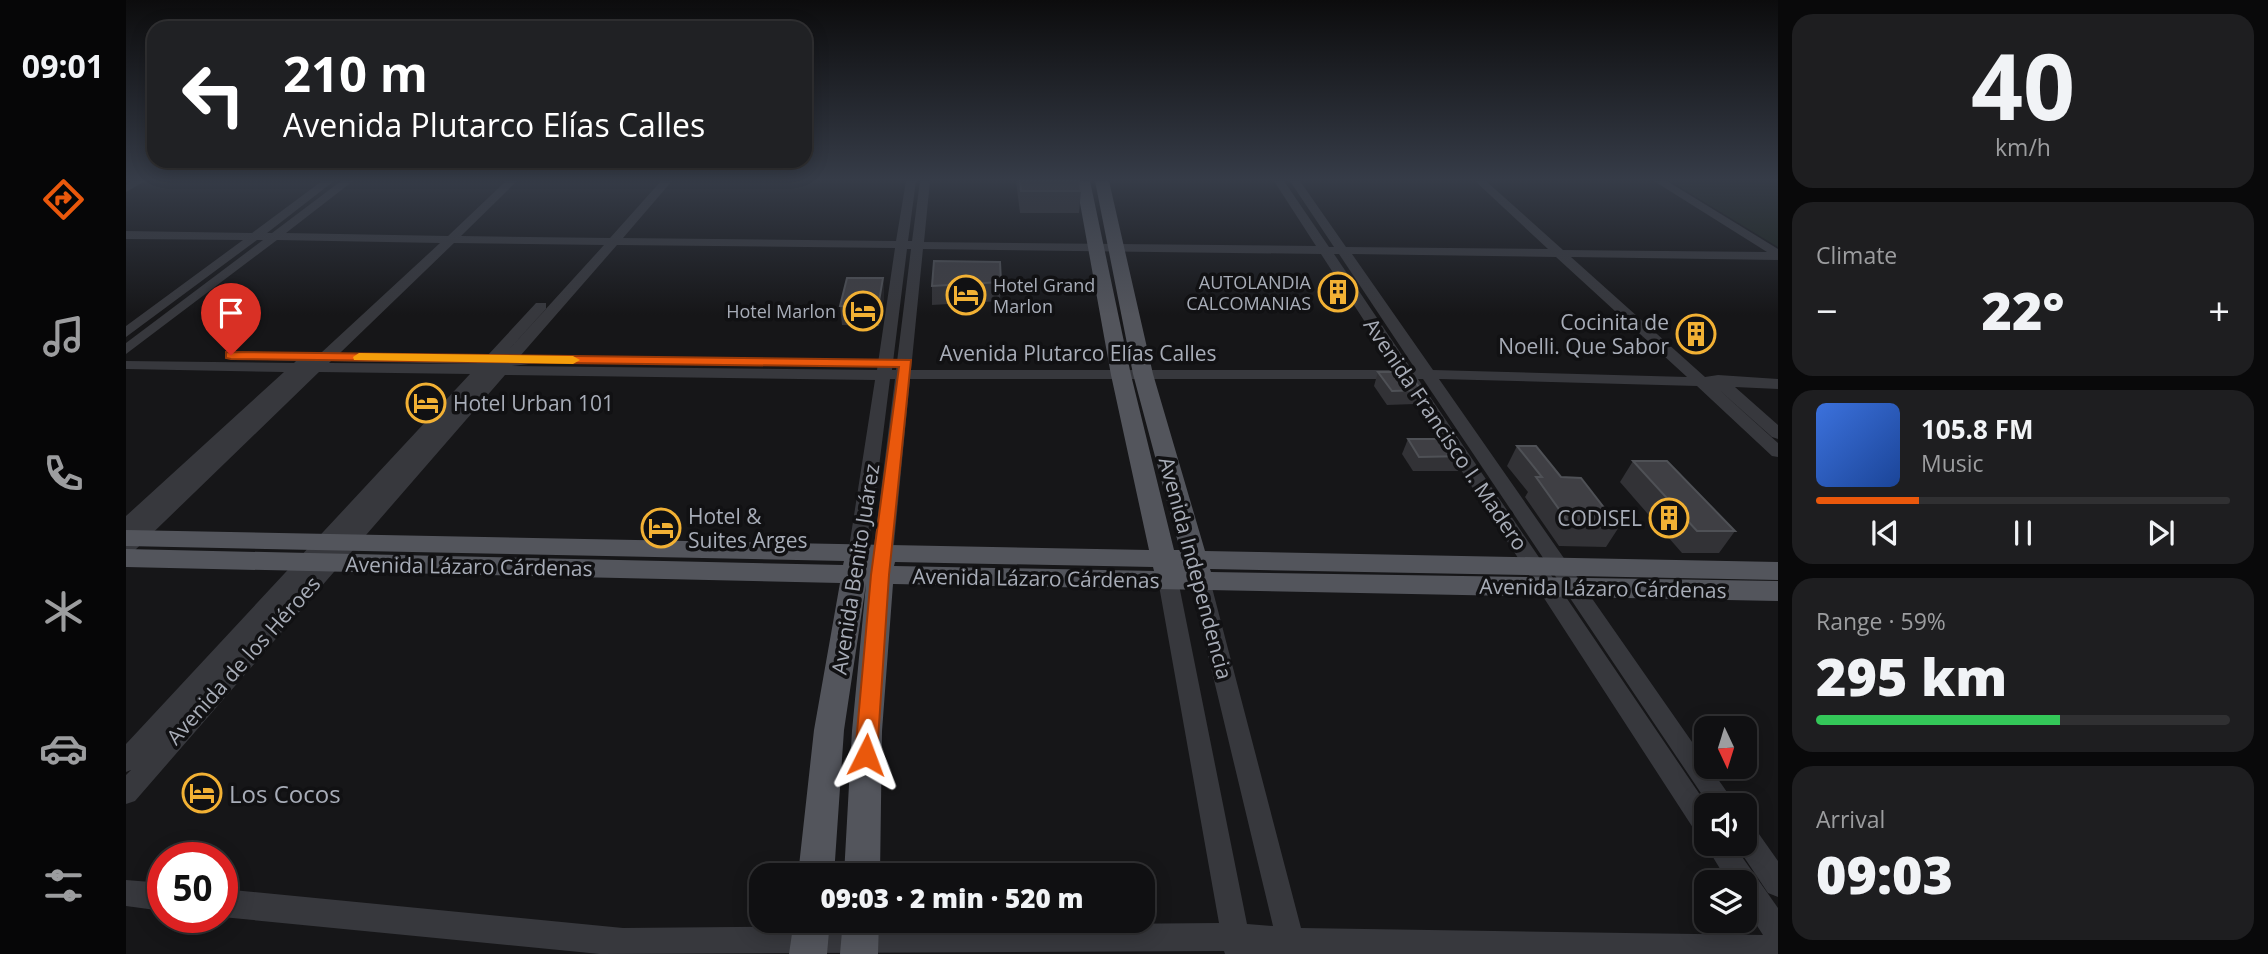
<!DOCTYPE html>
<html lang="en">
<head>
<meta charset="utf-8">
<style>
	body { margin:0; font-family:"Open Sans",sans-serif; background:#1e1e20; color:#f1f3f6; height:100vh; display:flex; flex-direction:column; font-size:26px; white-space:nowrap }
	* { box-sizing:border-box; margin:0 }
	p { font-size:23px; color:#9c9d9f }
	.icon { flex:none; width:38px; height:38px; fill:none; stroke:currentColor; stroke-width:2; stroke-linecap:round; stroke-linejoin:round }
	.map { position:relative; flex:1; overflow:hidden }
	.details { display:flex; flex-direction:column; gap:14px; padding:14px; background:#09090a; width:490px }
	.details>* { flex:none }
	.guide { position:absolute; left:21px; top:21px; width:665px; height:147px; border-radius:21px; box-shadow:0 4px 18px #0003,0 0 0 2px #303032; background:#202124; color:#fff; overflow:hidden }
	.needle { width:46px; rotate:176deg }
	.controls { position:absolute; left:1568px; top:716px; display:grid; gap:14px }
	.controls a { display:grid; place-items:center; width:63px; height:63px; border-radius:14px; background:#101012; box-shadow:0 4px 18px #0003,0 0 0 2px #303032; font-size:35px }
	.speed { position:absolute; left:21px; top:842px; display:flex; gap:14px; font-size:35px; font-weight:700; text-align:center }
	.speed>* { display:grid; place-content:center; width:91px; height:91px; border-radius:50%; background:#101012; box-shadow:0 4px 18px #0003,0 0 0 2px #303032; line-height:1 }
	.speed .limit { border:10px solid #d22; background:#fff; color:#111 }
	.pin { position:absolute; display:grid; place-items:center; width:60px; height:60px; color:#fff; margin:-72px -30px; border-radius:50% 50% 50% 0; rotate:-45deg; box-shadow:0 0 7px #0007 }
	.pin .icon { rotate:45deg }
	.me { position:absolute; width:77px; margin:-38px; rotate:3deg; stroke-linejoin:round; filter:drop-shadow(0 0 5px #0008) }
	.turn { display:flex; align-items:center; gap:24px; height:147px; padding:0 21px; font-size:32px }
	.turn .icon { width:91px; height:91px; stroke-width:2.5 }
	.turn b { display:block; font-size:49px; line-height:60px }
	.big { font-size:52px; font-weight:800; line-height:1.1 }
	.details .card { flex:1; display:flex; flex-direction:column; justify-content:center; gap:10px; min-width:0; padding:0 24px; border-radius:21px; background:#1e1e20 }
	.details .dial { align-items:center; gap:0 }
	.dial b { font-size:91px; line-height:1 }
	.song { display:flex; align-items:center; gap:21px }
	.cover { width:84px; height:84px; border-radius:10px; background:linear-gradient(135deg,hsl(220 70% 55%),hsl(220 70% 35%)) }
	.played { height:7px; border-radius:4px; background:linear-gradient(90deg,#ea580c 25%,#303032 25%) }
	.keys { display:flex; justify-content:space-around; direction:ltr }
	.heat { display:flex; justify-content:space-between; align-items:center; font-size:38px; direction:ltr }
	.charge { height:10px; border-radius:5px; background:linear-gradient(90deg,#34c759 59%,#303032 0) }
	.trip { position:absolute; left:623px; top:863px; width:406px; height:70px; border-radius:21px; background:#101012; box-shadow:0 4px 18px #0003,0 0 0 2px #303032; font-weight:800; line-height:70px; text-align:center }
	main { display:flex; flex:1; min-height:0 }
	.tab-bar { display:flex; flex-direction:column; width:126px; justify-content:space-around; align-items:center; background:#060607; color:#9c9d9f }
	.tab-bar .icon { width:49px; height:49px }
	.tab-bar .current { color:#ea580c }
	.tab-bar b { font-size:32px; color:#f1f3f6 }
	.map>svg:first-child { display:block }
	.green { fill:#1c231d }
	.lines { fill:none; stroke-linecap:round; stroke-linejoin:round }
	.minor { fill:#37383d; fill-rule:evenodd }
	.major { fill:#53555c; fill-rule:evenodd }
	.wall { fill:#323236 }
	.shaded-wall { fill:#212124 }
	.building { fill:#3f3f44; stroke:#4f5156; stroke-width:2 }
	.route { fill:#ea580c; stroke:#983908; stroke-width:2 }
	.slow { fill:#f59e0b }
	.labels { text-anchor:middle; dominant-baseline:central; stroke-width:7; stroke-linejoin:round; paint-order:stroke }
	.far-poi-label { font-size:18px; fill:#a8adb8; stroke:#111113; text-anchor:end }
	.poi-label { font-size:21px; fill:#a8adb8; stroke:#111113; text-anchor:end }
	.street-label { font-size:21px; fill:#a8adb8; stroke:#111113 }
	.near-poi-label { font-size:24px; fill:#a8adb8; stroke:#111113; text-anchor:start }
</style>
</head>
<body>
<main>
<nav class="tab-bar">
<b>09:01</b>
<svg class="icon current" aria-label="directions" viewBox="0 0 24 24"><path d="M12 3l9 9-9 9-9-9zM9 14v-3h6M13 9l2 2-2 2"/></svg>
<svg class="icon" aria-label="music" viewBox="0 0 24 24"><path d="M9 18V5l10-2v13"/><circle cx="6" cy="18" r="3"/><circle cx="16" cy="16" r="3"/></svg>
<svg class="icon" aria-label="phone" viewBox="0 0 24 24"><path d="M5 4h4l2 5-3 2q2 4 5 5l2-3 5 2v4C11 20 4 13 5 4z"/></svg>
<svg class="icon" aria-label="climate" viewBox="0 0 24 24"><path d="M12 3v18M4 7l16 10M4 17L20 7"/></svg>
<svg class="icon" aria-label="car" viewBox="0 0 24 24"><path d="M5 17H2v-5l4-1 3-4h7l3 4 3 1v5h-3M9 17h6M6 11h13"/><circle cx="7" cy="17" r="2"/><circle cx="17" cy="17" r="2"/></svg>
<svg class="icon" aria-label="filters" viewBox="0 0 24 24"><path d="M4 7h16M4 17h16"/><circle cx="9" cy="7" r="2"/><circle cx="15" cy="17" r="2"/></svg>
</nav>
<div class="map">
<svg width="1652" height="954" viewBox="0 0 1652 954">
	<rect width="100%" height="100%" fill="#161618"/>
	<!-- green -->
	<path class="green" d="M1544 181H1652V247Z"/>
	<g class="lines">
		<!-- minor -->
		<g class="minor">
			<path d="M6 181H19L0 192V185Z"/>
			<path d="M196 181H208L141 233H146L215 181H227L160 233 322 236 380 181H391L335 236 484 238 535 181H546L497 238 770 241 780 181H790L782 241H786L794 181H804L798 242 1190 246 1148 181H1158L1203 247H1208L1164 181H1174L1220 247 1422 249 1349 181H1360L1437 250 1641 252 1528 181H1541L1652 249V260L1445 257 1579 377 1592 375 1652 379V389L1609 387 1652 425V439L1646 437 1590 387 1652 443V457L1646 456 1571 386 1313 379 1610 805H1583L1297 379H1292L1581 805 1580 838 1571 834 1276 379H784L767 554 764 559H750L747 554 769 379H764L742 554 739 559H725L722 554 749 380 379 375 9 801 0 804V775L5 770 0 772V744L344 374 193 372 7 552 0 554V536L6 531 0 532V516L158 372 0 369V361L168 363 170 361 140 360 133 356 140 352H196L314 243 151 240 0 354V343L137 240H131L0 337V326L117 240 0 239V231L126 233ZM328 243 478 245 378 355 420 309V303H410L362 355 214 353ZM491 245 769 248 751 370 386 366 411 363V357L395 355ZM781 249H785L770 370H766ZM797 249 1195 254 1270 370H785ZM1208 254H1213L1290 370H1286ZM1226 254 1430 257 1561 377 1307 370ZM205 361 354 364 203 363Z"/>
			<path d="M1042 573 1049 575 1052 580 1121 924 1147 926 1064 580 1067 575H1081L1084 580 1175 928 1637 935 1619 907V882H1602L1579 844 1580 841V844H1607L1652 908V954H1099L1098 951 474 954 96 917V889L497 928 1093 923 1032 580 1035 575Z"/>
			<path d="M1619 824 1628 827 1652 861V897L1642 893 1610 845 1619 844Z"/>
			<path d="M0 880 37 883V911L0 906Z"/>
		</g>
		<!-- major -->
		<g class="major">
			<path d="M950 181H964L1005 375 1048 550H1054L1007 374 969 181H983L1027 374 1079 551 1652 562V580L1084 569 1085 572 1652 581V601L767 584 756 731 754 875H718L726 731 740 584 718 730 708 875H672L688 730 714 583 0 567V549L717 565 718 561 0 546V530L1023 550 985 375ZM769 562 1027 567 1028 571 768 566Z"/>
			<path d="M668 920H704L701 954H663Z"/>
			<path d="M717 920H753L752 954H714Z"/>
		</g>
	</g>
	<!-- wall -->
	<g class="wall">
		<path d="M890 181H953L955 191 953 213H894Z"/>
		<path d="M757 278 758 297 753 326 716 325 714 306Z"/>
		<path d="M875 282 874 301 806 305V286Z"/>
		<path d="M1252 372 1295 390 1289 404 1261 405 1248 386Z"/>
		<path d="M1282 439 1339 456 1332 471H1287L1276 454Z"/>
		<path d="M1391 446 1435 477 1493 527 1480 547 1433 546 1399 497 1402 492 1381 466Z"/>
		<path d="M1507 461 1609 531 1593 553H1556L1494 482Z"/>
	</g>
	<!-- shaded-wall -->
	<path class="shaded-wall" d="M757 278 758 297 753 326 752 307Z"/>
	<!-- building -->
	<g class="building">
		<path d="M894 181H953L955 191H895Z"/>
		<path d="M808 261 874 262 875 282 806 286Z"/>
		<path d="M721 278H757L752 307 714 306Z"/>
		<path d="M1252 372H1282L1295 390 1266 391Z"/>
		<path d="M1282 439H1327L1339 456 1293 457Z"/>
		<path d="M1391 446H1410L1435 477 1455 478 1493 527 1445 526 1410 477H1416Z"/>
		<path d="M1507 461H1541L1609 531H1571Z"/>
	</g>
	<!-- sky -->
	<linearGradient id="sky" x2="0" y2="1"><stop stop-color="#0c0c0d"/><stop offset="0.57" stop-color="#363c48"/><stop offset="1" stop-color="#363c48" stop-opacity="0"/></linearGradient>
	<rect width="1652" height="315" fill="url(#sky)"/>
	<!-- route -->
	<path class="route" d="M100 352 785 360 763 575 751 755 748 762 740 764 732 762 729 755 745 575 773 367 105 359 100 358Z"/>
	<!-- slow -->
	<path class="slow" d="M233 353 447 356 454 360 447 364 228 360 227 357Z"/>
	<!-- icons -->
	<defs>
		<symbol id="building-ring" viewBox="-11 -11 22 22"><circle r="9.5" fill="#111113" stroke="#f2b134" stroke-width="1.5"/><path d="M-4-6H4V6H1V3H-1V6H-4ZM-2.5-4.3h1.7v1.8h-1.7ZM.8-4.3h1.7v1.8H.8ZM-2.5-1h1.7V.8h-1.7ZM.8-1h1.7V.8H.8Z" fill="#f2b134"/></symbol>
		<symbol id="hotel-ring" viewBox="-11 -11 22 22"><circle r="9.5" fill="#111113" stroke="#f2b134" stroke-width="1.5"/><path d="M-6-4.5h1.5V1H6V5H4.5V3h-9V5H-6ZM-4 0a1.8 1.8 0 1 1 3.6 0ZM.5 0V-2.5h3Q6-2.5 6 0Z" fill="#f2b134"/></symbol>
	</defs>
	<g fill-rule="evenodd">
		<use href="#building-ring" x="1190" y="270" width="44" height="44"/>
		<use href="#hotel-ring" x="818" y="273" width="44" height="44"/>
		<use href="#hotel-ring" x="715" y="289" width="44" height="44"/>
		<use href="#building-ring" x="1548" y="312" width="44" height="44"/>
		<use href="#hotel-ring" x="278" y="381" width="44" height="44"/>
		<use href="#building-ring" x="1521" y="496" width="44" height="44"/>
		<use href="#hotel-ring" x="513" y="506" width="44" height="44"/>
		<use href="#hotel-ring" x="54" y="771" width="44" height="44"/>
	</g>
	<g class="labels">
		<!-- far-poi labels -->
		<g class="far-poi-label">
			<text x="1185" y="282">AUTOLANDIA<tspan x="1185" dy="21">CALCOMANIAS</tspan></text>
			<text x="867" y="285" text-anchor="start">Hotel Grand<tspan x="867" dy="21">Marlon</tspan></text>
			<text x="710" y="311">Hotel Marlon</text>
		</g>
		<!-- poi labels -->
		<g class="poi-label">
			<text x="1543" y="322">Cocinita de<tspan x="1543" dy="24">Noelli. Que Sabor</tspan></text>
			<text x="327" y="403" text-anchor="start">Hotel Urban 101</text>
			<text x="562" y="516" text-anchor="start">Hotel &amp;<tspan x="562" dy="24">Suites Arges</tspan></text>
			<text x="1516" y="518">CODISEL</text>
		</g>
		<!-- street labels -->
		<g class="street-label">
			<text x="952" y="353">Avenida Plutarco Elías Calles</text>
			<text transform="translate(1320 434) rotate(56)">Avenida Francisco I. Madero</text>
			<text transform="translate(343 566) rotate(1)">Avenida Lázaro Cárdenas</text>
			<text transform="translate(1070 568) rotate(75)">Avenida Independencia</text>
			<text transform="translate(729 569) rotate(-81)">Avenida Benito Juárez</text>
			<text transform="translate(910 578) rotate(1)">Avenida Lázaro Cárdenas</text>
			<text transform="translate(1477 588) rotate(1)">Avenida Lázaro Cárdenas</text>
			<text transform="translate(117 660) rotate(-48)">Avenida de los Héroes</text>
		</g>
		<!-- near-poi labels -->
		<g class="near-poi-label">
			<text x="103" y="793">Los Cocos</text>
		</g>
	</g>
</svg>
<div class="controls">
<a><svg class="needle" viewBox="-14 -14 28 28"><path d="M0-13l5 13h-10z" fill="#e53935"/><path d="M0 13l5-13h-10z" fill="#9c9d9f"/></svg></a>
<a><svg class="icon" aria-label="sound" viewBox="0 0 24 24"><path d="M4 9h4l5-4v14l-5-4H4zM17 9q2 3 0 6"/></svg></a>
<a><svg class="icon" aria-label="layers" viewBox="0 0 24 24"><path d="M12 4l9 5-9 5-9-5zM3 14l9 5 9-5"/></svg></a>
</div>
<div class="speed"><div class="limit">50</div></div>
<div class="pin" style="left:105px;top:355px;background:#d93025"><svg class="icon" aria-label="arrive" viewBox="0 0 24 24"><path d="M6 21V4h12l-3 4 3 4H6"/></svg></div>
<svg class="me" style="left:740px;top:755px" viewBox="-20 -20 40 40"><path d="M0-17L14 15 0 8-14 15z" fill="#ea580c" stroke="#fff" stroke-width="4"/></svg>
<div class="trip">09:03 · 2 min · 520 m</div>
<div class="guide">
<div class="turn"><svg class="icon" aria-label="left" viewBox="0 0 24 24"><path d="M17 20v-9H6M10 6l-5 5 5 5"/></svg><div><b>210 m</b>Avenida Plutarco Elías Calles</div></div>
</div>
</div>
<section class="details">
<div class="card dial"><b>40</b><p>km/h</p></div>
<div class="card"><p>Climate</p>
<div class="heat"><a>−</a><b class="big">22°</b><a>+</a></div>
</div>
<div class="card">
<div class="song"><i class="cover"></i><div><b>105.8 FM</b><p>Music</p></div></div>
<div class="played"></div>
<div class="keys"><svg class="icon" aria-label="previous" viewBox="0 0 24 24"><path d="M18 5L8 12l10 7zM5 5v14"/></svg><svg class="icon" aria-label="pause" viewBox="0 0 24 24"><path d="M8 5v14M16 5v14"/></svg><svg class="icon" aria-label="next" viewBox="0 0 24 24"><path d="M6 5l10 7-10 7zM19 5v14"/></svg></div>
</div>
<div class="card"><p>Range · 59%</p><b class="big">295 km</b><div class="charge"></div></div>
<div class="card"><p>Arrival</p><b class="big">09:03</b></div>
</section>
</main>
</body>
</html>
